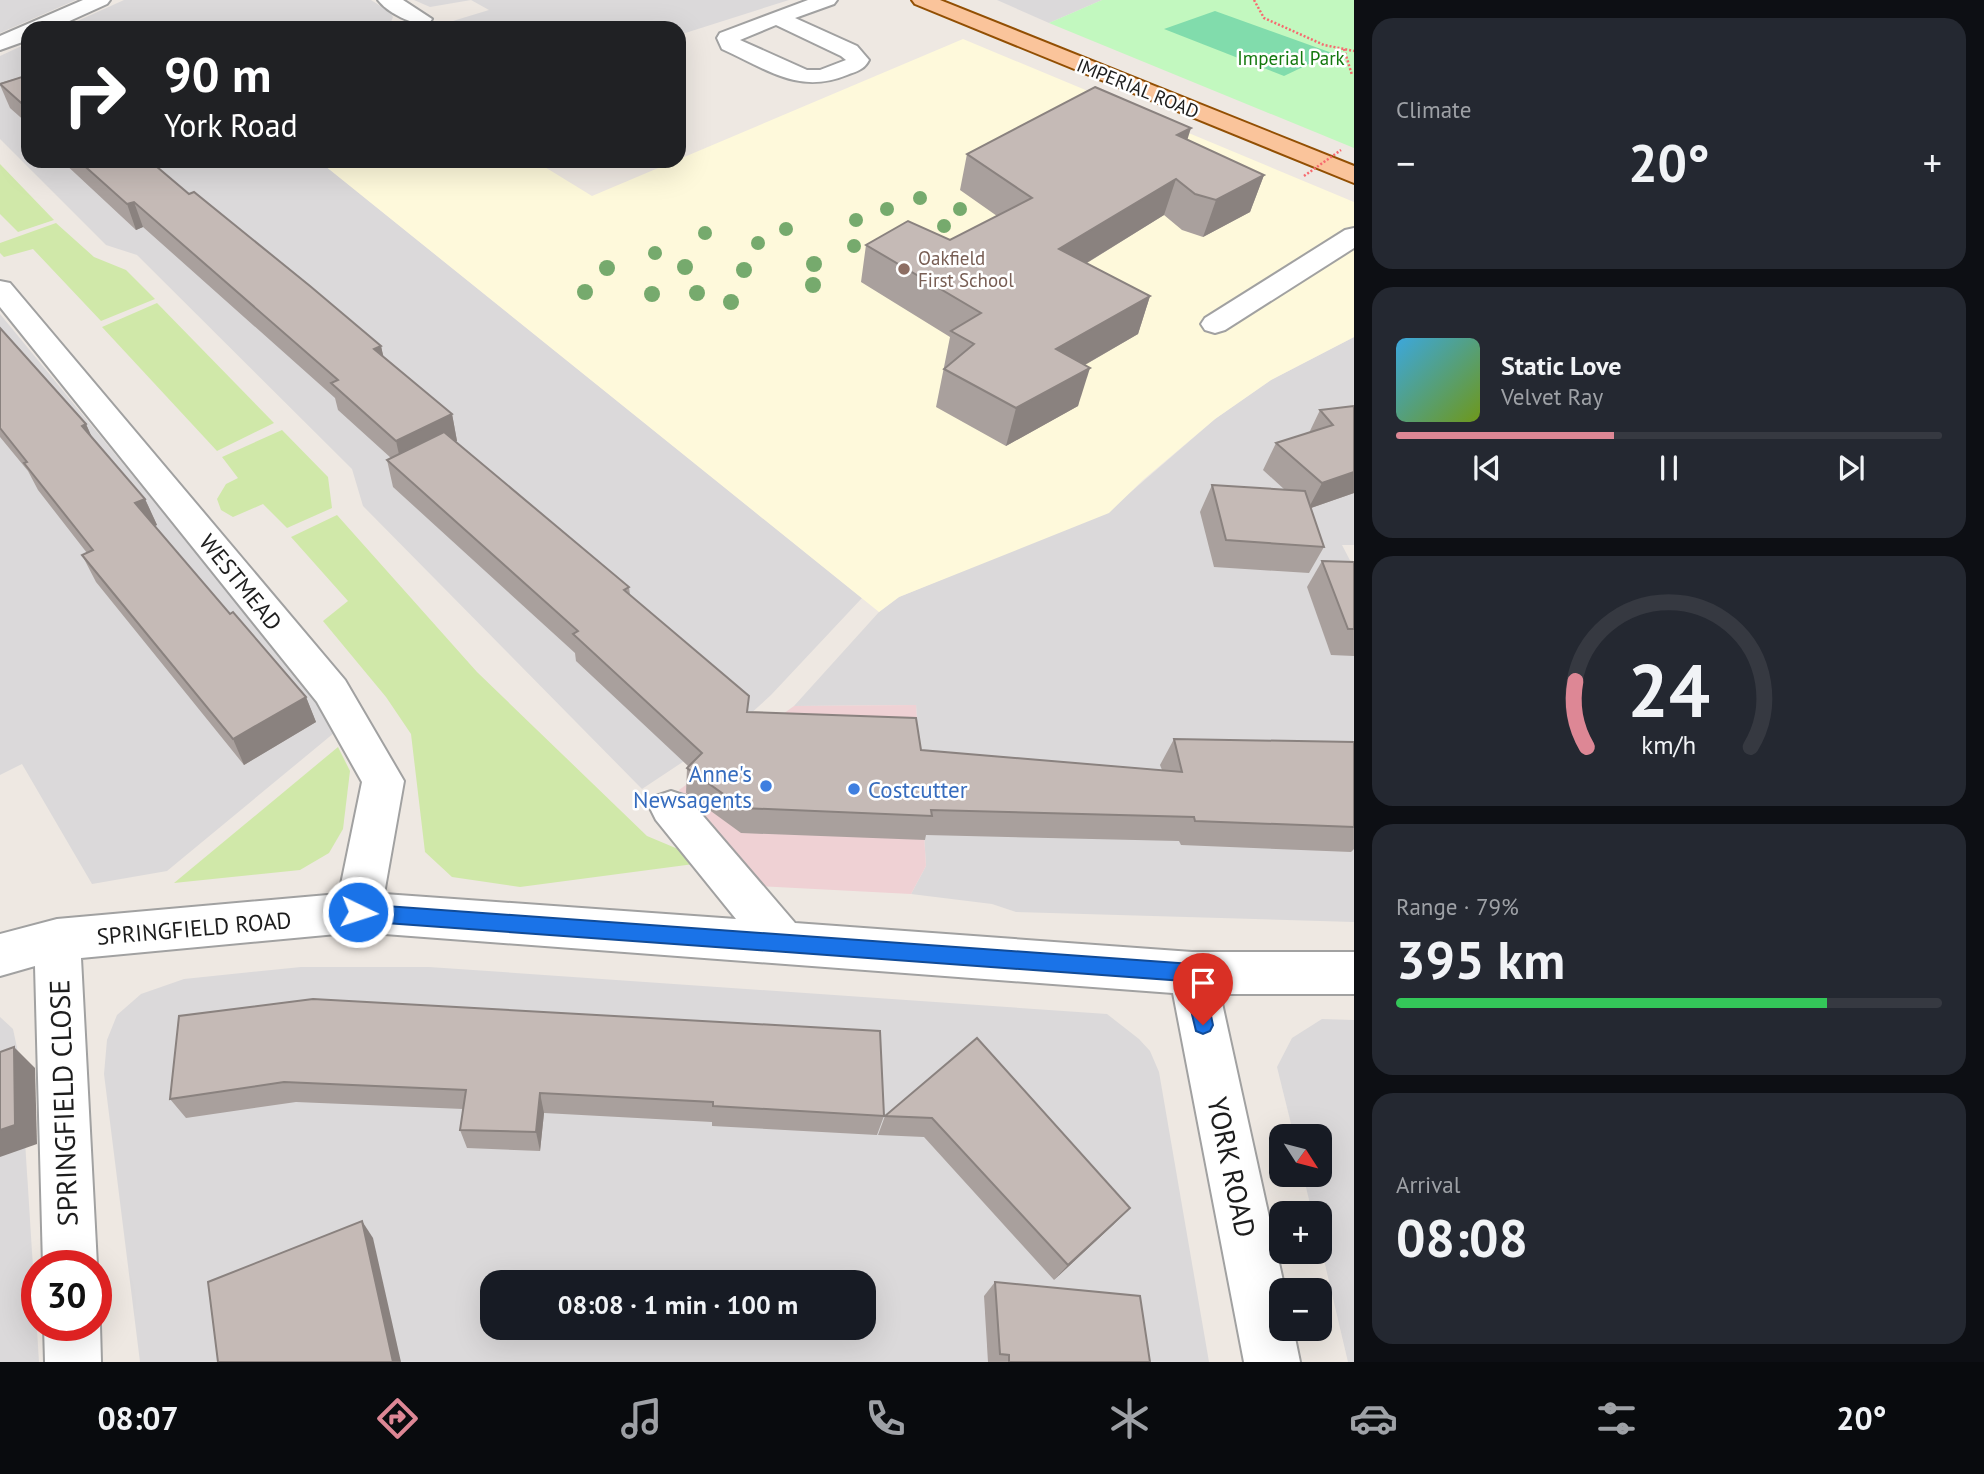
<!DOCTYPE html>
<html lang="en">
<head>
<meta charset="utf-8">
<style>
	body { margin:0; font-family:"PT Sans",sans-serif; background:#242831; color:#f1f3f6; height:100vh; display:flex; flex-direction:column; font-size:26px; white-space:nowrap }
	* { box-sizing:border-box; margin:0 }
	p { font-size:23px; color:#9ea1a6 }
	.icon { flex:none; width:38px; height:38px; fill:none; stroke:currentColor; stroke-width:2; stroke-linecap:round; stroke-linejoin:round }
	.map { position:relative; flex:1; overflow:hidden }
	.details { display:flex; flex-direction:column; gap:18px; padding:18px; background:#0d0f14; width:630px }
	.details>* { flex:none }
	.hud { position:absolute; left:21px; top:21px; width:665px; height:147px; border-radius:21px; box-shadow:0 7px 28px #0002; background:#202124; color:#fff; overflow:hidden }
	.needle { width:46px; rotate:126deg }
	.fabs { position:absolute; left:1269px; top:1124px; display:grid; gap:14px }
	.fabs a { display:grid; place-items:center; width:63px; height:63px; border-radius:14px; background:#171b24; box-shadow:0 7px 28px #0002; font-size:35px }
	.speed { position:absolute; left:21px; top:1250px; display:flex; gap:14px; font-size:35px; font-weight:700; text-align:center }
	.speed>* { display:grid; place-content:center; width:91px; height:91px; border-radius:50%; background:#171b24; box-shadow:0 7px 28px #0002; line-height:1 }
	.speed .limit { border:10px solid #d22; background:#fff; color:#111 }
	.pin { position:absolute; display:grid; place-items:center; width:60px; height:60px; color:#fff; margin:-72px -30px; border-radius:50% 50% 50% 0; rotate:-45deg; box-shadow:0 0 7px #0007 }
	.pin .icon { rotate:45deg }
	.me { position:absolute; width:77px; margin:-38px; rotate:94deg; stroke-linejoin:round; filter:drop-shadow(0 0 5px #0008) }
	.turn { display:flex; align-items:center; gap:24px; height:147px; padding:0 28px; font-size:32px }
	.turn .icon { width:91px; height:91px; stroke-width:2.5 }
	.turn b { display:block; font-size:49px; line-height:60px }
	.big { font-size:52px; font-weight:700; line-height:1.1 }
	.details .card { flex:1; display:flex; flex-direction:column; justify-content:center; gap:10px; min-width:0; padding:0 24px; border-radius:21px; background:#242831 }
	.details .dial { align-items:center; gap:0 }
	.dial svg { height:182px; overflow:visible; fill:none; stroke:#363941; stroke-width:7; stroke-linecap:round; text-anchor:middle }
	.dial text { fill:#f1f3f6; stroke:none }
	.song { display:flex; align-items:center; gap:21px }
	.cover { width:84px; height:84px; border-radius:10px; background:linear-gradient(135deg,hsl(200 70% 55%),hsl(80 70% 35%)) }
	.played { height:7px; border-radius:4px; background:linear-gradient(90deg,#dd8795 40%,#363941 40%) }
	.keys { display:flex; justify-content:space-around; direction:ltr }
	.heat { display:flex; justify-content:space-between; align-items:center; font-size:38px; direction:ltr }
	.charge { height:10px; border-radius:5px; background:linear-gradient(90deg,#34c759 79%,#363941 0) }
	.trip { position:absolute; left:480px; top:1270px; width:396px; height:70px; border-radius:21px; background:#171b24; box-shadow:0 7px 28px #0002; font-weight:700; line-height:70px; text-align:center }
	.tab-bar { display:flex; height:112px; justify-content:space-around; align-items:center; background:#090b0e; color:#9ea1a6 }
	.tab-bar .icon { width:49px; height:49px }
	.tab-bar .active { color:#dd8795 }
	.tab-bar b { font-size:32px; color:#f1f3f6 }
	main { display:flex; flex:1; min-height:0 }
	.map>svg:first-child { display:block }
	.residential { fill:#dbd9da; fill-rule:evenodd }
	.commercial { fill:#efd1d4 }
	.education { fill:#fef9db }
	.grass { fill:#d0e8a9 }
	.park { fill:#c2f8bf }
	.pitch { fill:#81dcac }
	.lines { fill:none; stroke-linecap:round; stroke-linejoin:round }
	.minor-casing { stroke:#a1a1a1; stroke-width:4 }
	.major-casing { stroke:#924f03; stroke-width:4 }
	.path { stroke:#f76a6f; stroke-width:2.5; stroke-dasharray:2 2; stroke-linecap:butt }
	.minor { fill:#fff; fill-rule:evenodd }
	.major { fill:#fac49b; fill-rule:evenodd }
	.path-bridge { stroke:#f76a6f; stroke-width:2.5; stroke-dasharray:2 2; stroke-linecap:butt }
	.tree { fill:#76aa6d }
	.wall { fill:#a9a09d }
	.shaded-wall { fill:#8a827f }
	.building { fill:#c5bab6; stroke:#8a827f; stroke-width:2 }
	.route { fill:#1a73e8; stroke:#114b97; stroke-width:2 }
	.education-dot { fill:#8d6e63; stroke:#fff; stroke-width:2.5 }
	.shop-dot { fill:#3f7fe0; stroke:#fff; stroke-width:2.5 }
	.labels { text-anchor:middle; dominant-baseline:central; stroke-width:5; stroke-linejoin:round; paint-order:stroke }
	.far-park-label { font-size:19px; fill:#13780d; stroke:#fff }
	.far-street-label { font-size:19px; fill:#1d1d1d; stroke:#fff }
	.far-education-label { font-size:19px; fill:#785e54; stroke:#fff; text-anchor:start }
	.street-label { font-size:23px; fill:#1d1d1d; stroke:#fff }
	.shop-label { font-size:23px; fill:#366cbe; stroke:#fff; text-anchor:end }
	.near-street-label { font-size:28px; fill:#1d1d1d; stroke:#fff }
</style>
</head>
<body>
<main>
<div class="map">
<svg width="1354" height="1362" viewBox="0 0 1354 1362">
	<rect width="100%" height="100%" fill="#eee8e2"/>
	<!-- residential -->
	<g class="residential">
		<path d="M0 0H76L0 33Z"/>
		<path d="M124 0H371L390 12 393 17 391 22 375 28H62Z"/>
		<path d="M414 0H789L679 35V28H430L489 10 471 0 430 7Z"/>
		<path d="M997 0H1102L1049 23Z"/>
		<path d="M28 43V161H319L862 598 771 695 737 726 642 789 363 506 352 469 137 255 106 245 0 139V56Z"/>
		<path d="M0 314 340 728 167 871 92 884 22 764 0 775Z"/>
		<path d="M1354 337V545H1342L1354 568V922L1016 912 992 904 911 894 926 866 916 705 794 706 879 612 899 597 1110 510 1215 419 1271 380Z"/>
		<path d="M301 967H429L1107 1014 1139 1039 1150 1051 1159 1072 1209 1362H140L104 1074 107 1040 117 1015 141 994 184 979ZM492 1283H863V1328H492Z"/>
		<path d="M0 1017 13 1029 20 1062 39 1362H0Z"/>
		<path d="M1322 1019 1354 1020V1362H1348L1320 1243V1213H1312L1303 1174H1320V1136H1294L1277 1067 1292 1038Z"/>
	</g>
	<!-- commercial -->
	<path class="commercial" d="M916 705 926 866 911 894 740 885 679 790 794 706Z"/>
	<!-- education -->
	<path class="education" d="M963 39 1354 202V337L1271 380 1215 419 1143 480 1109 513 899 597 879 612 319 161H535L592 196Z"/>
	<!-- grass -->
	<g class="grass">
		<path d="M0 164 54 220 18 232 0 214Z"/>
		<path d="M56 223 94 257 126 270 155 299 101 321 33 249 4 257 0 253V243Z"/>
		<path d="M157 303 274 423 217 451 102 327Z"/>
		<path d="M282 430 328 477 332 508 287 528 263 504 233 517 221 510 217 499 226 484 238 478 222 457Z"/>
		<path d="M337 515 477 672 647 836 709 862 520 887 452 877 425 852 411 734 386 697 323 621 348 601 291 537Z"/>
		<path d="M338 747 350 771 343 829 329 853 300 870 174 883Z"/>
	</g>
	<!-- park -->
	<path class="park" d="M1102 0H1354V148L1049 23Z"/>
	<!-- pitch -->
	<path class="pitch" d="M1215 11 1332 53 1284 76 1164 29Z"/>
	<g class="lines">
		<defs>
			<g id="minor">
				<path d="M83 0H110L107 4 54 28H28V40L0 50V36Z"/>
				<path d="M378 0H403L432 19 429 23C414 27 387 12 378 0Z"/>
				<path d="M808 0H837L834 4 795 18 857 46 869 60C864 70 857 71 847 75 798 95 767 69 722 49L717 38 720 33ZM776 25 841 56 846 60 820 70H807L740 40Z"/>
				<path d="M1354 228V248L1225 330 1215 333 1205 330 1201 324 1205 318 1345 230Z"/>
				<path d="M0 281 10 283 345 680 404 781 384 894 736 919 656 820 650 808 656 796 671 791 686 796 795 923 1192 952H1354V994H1220L1285 1290H1281V1328H1293L1300 1362H1244L1173 993 358 932 81 958 97 1265H43L35 966 0 976V934L57 919 339 894 362 782 317 702 0 307Z"/>
				<path d="M96 1316 100 1325 101 1362H45L44 1325H96Z"/>
			</g>
			<path id="major" d="M912 0H940L1354 166V183L915 4Z"/>
		</defs>
		<!-- minor casing -->
		<use href="#minor" class="minor-casing"/>
		<!-- major casing -->
		<use href="#major" class="major-casing"/>
		<!-- path -->
		<g class="path">
			<path d="M1254 0 1264 18 1324 45 1354 51"/>
			<path d="M1344 49 1352 75"/>
		</g>
		<!-- minor -->
		<use href="#minor" class="minor"/>
		<!-- major -->
		<use href="#major" class="major"/>
		<!-- path-bridge -->
		<path class="path-bridge" d="M1304 176 1341 150"/>
	</g>
	<!-- trees -->
	<g class="tree">
		<circle cx="920" cy="198" r="7"/>
		<circle cx="887" cy="209" r="7"/>
		<circle cx="960" cy="209" r="7"/>
		<circle cx="856" cy="220" r="7"/>
		<circle cx="944" cy="226" r="7"/>
		<circle cx="786" cy="229" r="7"/>
		<circle cx="705" cy="233" r="7"/>
		<circle cx="758" cy="243" r="7"/>
		<circle cx="854" cy="246" r="7"/>
		<circle cx="655" cy="253" r="7"/>
		<circle cx="814" cy="264" r="8"/>
		<circle cx="685" cy="267" r="8"/>
		<circle cx="607" cy="268" r="8"/>
		<circle cx="744" cy="270" r="8"/>
		<circle cx="813" cy="285" r="8"/>
		<circle cx="585" cy="292" r="8"/>
		<circle cx="697" cy="293" r="8"/>
		<circle cx="652" cy="294" r="8"/>
		<circle cx="731" cy="302" r="8"/>
	</g>
	<!-- wall -->
	<g class="wall">
		<path d="M28 75V124L10 108 0 85V83Z"/>
		<path d="M1187 140 1264 175 1250 212 1203 237 1182 230 1164 215 1087 263 1150 296 1138 334 1085 365 1078 406 1006 446 936 407 950 337 861 282 866 245 950 240 997 216 960 190 967 154Z"/>
		<path d="M62 161H150L189 194 381 346 383 356 452 414 457 441H455L629 587 630 595 747 712 921 750 1162 770 1160 765 1174 739 1354 742V849L1351 852 1181 845 1179 841 926 835 925 840 741 833 686 793 687 768 688 766 576 661 575 653 393 487 387 460 391 458 338 410 335 398 143 227 136 230Z"/>
		<path d="M0 328 86 424 92 438 145 499 157 525 154 526 230 614 306 697 316 722 244 765 96 582 82 555 87 553 38 490 28 471 0 437Z"/>
		<path d="M1354 406V493L1311 508 1324 547 1309 573 1214 567 1200 512 1212 485 1285 490 1263 470 1276 443 1309 433 1320 410Z"/>
		<path d="M1322 561 1354 562V656L1331 655 1307 587Z"/>
		<path d="M179 1016 884 1116 877 1135 712 1126V1122L544 1113 540 1151 467 1148 460 1130 463 1109 296 1102 186 1118 170 1099Z"/>
		<path d="M977 1038 1114 1224 1054 1280 924 1137 878 1135 885 1116Z"/>
		<path d="M995 1282 1150 1362H988L984 1296Z"/>
	</g>
	<!-- shaded-wall -->
	<g class="shaded-wall">
		<path d="M1191 128 1180 163 1177 135Z"/>
		<path d="M1264 175 1250 212 1203 237 1216 200Z"/>
		<path d="M1176 179 1164 215 1049 286 1059 249Z"/>
		<path d="M134 202 143 227 136 230 127 204Z"/>
		<path d="M1150 296 1138 334 1046 387 1056 349Z"/>
		<path d="M381 346 387 372 374 349Z"/>
		<path d="M1090 368 1078 406 1006 446 1016 408Z"/>
		<path d="M452 414 457 441 402 468 396 441Z"/>
		<path d="M86 424 98 451 82 426Z"/>
		<path d="M1354 472V493L1308 509 1322 483Z"/>
		<path d="M145 499 157 525 147 530 135 503Z"/>
		<path d="M306 697 316 722 244 765 233 739Z"/>
		<path d="M14 1047 35 1068 37 1144 0 1157V1130Z"/>
		<path d="M540 1093 544 1113 540 1151 536 1132Z"/>
		<path d="M1130 1208 1114 1224 1054 1280 1068 1265Z"/>
		<path d="M362 1221 373 1238 401 1362H393Z"/>
	</g>
	<!-- building -->
	<g class="building">
		<path d="M28 75V109L0 84Z"/>
		<path d="M1095 87 1191 128 1177 135 1264 175 1216 200 1195 194 1176 179 1059 249 1150 296 1056 349 1090 368 1016 408 944 369 974 344 951 331 981 313 866 245 908 221 950 240 1032 198 967 154Z"/>
		<path d="M79 161H150L189 194 194 192 310 286 381 346 374 349 452 414 396 441 331 383 338 380 134 202 127 204Z"/>
		<path d="M0 328 86 424 82 426 145 499 135 503 230 614 233 612 306 697 233 739 82 555 93 550 24 463 27 462 0 428Z"/>
		<path d="M1354 406V472L1322 483 1276 443 1333 425 1320 410Z"/>
		<path d="M444 432 629 587 624 590 749 696 747 712 916 718 921 750 1182 772 1174 739 1354 742V827L1195 821 1194 817 931 810 932 816 743 808 687 768 702 753 573 634 578 631 387 460Z"/>
		<path d="M1212 485 1305 491 1324 547 1226 540Z"/>
		<path d="M1322 561 1354 562V629H1348Z"/>
		<path d="M313 999 880 1031 884 1116 713 1106V1102L540 1093 536 1132 460 1130 466 1090 284 1082 170 1099 179 1016Z"/>
		<path d="M977 1038 1130 1208 1068 1265 932 1118 885 1116Z"/>
		<path d="M14 1047 15 1125 0 1130V1052Z"/>
		<path d="M362 1221 393 1362H218L208 1282Z"/>
		<path d="M995 1282 1140 1296 1150 1362H1009V1355L1000 1354Z"/>
	</g>
	<!-- route -->
	<path class="route" d="M358 904 1192 964 1199 967 1202 973 1213 1025 1210 1031 1203 1034 1196 1031 1184 981 358 921 352 918 349 912 352 907Z"/>
	<!-- markers -->
	<circle class="education-dot" cx="904" cy="269" r="7"/>
	<g class="shop-dot">
		<circle cx="766" cy="786" r="7"/>
		<circle cx="854" cy="789" r="7"/>
	</g>
	<g class="labels">
		<!-- far-park labels -->
		<g class="far-park-label">
			<text x="1291" y="58">Imperial Park</text>
		</g>
		<!-- far-street labels -->
		<g class="far-street-label">
			<text transform="translate(1138 88) rotate(22)">IMPERIAL ROAD</text>
		</g>
		<!-- far-education labels -->
		<g class="far-education-label">
			<text x="918" y="258">Oakfield<tspan x="918" dy="22">First School</tspan></text>
		</g>
		<!-- street labels -->
		<g class="street-label">
			<text transform="translate(241 582) rotate(51)">WESTMEAD</text>
			<text transform="translate(194 928) rotate(-5)">SPRINGFIELD ROAD</text>
		</g>
		<!-- shop labels -->
		<g class="shop-label">
			<text x="752" y="773">Anne's<tspan x="752" dy="26">Newsagents</tspan></text>
			<text x="868" y="789" text-anchor="start">Costcutter</text>
		</g>
		<!-- near-street labels -->
		<g class="near-street-label">
			<text transform="translate(63 1103) rotate(-92)">SPRINGFIELD CLOSE</text>
			<text transform="translate(1232 1167) rotate(78)">YORK ROAD</text>
		</g>
	</g>
</svg>
<div class="fabs">
<a><svg class="needle" viewBox="-14 -14 28 28"><path d="M0-13l5 13h-10z" fill="#e53935"/><path d="M0 13l5-13h-10z" fill="#9ea1a6"/></svg></a>
<a>+</a>
<a>−</a>
</div>
<div class="speed"><div class="limit">30</div></div>
<div class="pin" style="left:1203px;top:1025px;background:#d93025"><svg class="icon" aria-label="arrive" viewBox="0 0 24 24"><path d="M6 21V4h12l-3 4 3 4H6"/></svg></div>
<svg class="me" style="left:358px;top:912px" viewBox="-20 -20 40 40"><circle r="17" fill="#1a73e8" stroke="#fff" stroke-width="3"/><path d="M0-11L8 9 0 5-8 9z" fill="#fff"/></svg>
<div class="trip">08:08 · 1 min · 100 m</div>
<div class="hud">
<div class="turn"><svg class="icon" aria-label="right" viewBox="0 0 24 24"><path d="M7 20v-9h11M14 6l5 5-5 5"/></svg><div><b>90 m</b>York Road</div></div>
</div>
</div>
<section class="details">
<div class="card"><p>Climate</p>
<div class="heat"><a>−</a><b class="big">20°</b><a>+</a></div>
</div>
<div class="card">
<div class="song"><i class="cover"></i><div><b>Static Love</b><p>Velvet Ray</p></div></div>
<div class="played"></div>
<div class="keys"><svg class="icon" aria-label="previous" viewBox="0 0 24 24"><path d="M18 5L8 12l10 7zM5 5v14"/></svg><svg class="icon" aria-label="pause" viewBox="0 0 24 24"><path d="M8 5v14M16 5v14"/></svg><svg class="icon" aria-label="next" viewBox="0 0 24 24"><path d="M6 5l10 7-10 7zM19 5v14"/></svg></div>
</div>
<div class="card dial"><svg viewBox="0 0 100 80">
<path d="M14 69A42 42 0 1 1 86 69"/>
<path d="M14 69A42 42 0 0 1 9 40" stroke="#dd8795"/>
<text x="50" y="56" font-size="32" font-weight="700">24</text>
<text x="50" y="72" font-size="11">km/h</text>
</svg></div>
<div class="card"><p>Range · 79%</p><b class="big">395 km</b><div class="charge"></div></div>
<div class="card"><p>Arrival</p><b class="big">08:08</b></div>
</section>
</main>
<nav class="tab-bar">
<b>08:07</b>
<svg class="icon active" aria-label="directions" viewBox="0 0 24 24"><path d="M12 3l9 9-9 9-9-9zM9 14v-3h6M13 9l2 2-2 2"/></svg>
<svg class="icon" aria-label="music" viewBox="0 0 24 24"><path d="M9 18V5l10-2v13"/><circle cx="6" cy="18" r="3"/><circle cx="16" cy="16" r="3"/></svg>
<svg class="icon" aria-label="phone" viewBox="0 0 24 24"><path d="M5 4h4l2 5-3 2q2 4 5 5l2-3 5 2v4C11 20 4 13 5 4z"/></svg>
<svg class="icon" aria-label="climate" viewBox="0 0 24 24"><path d="M12 3v18M4 7l16 10M4 17L20 7"/></svg>
<svg class="icon" aria-label="car" viewBox="0 0 24 24"><path d="M5 17H2v-5l4-1 3-4h7l3 4 3 1v5h-3M9 17h6M6 11h13"/><circle cx="7" cy="17" r="2"/><circle cx="17" cy="17" r="2"/></svg>
<svg class="icon" aria-label="filters" viewBox="0 0 24 24"><path d="M4 7h16M4 17h16"/><circle cx="9" cy="7" r="2"/><circle cx="15" cy="17" r="2"/></svg>
<b>20°</b>
</nav>
</body>
</html>
